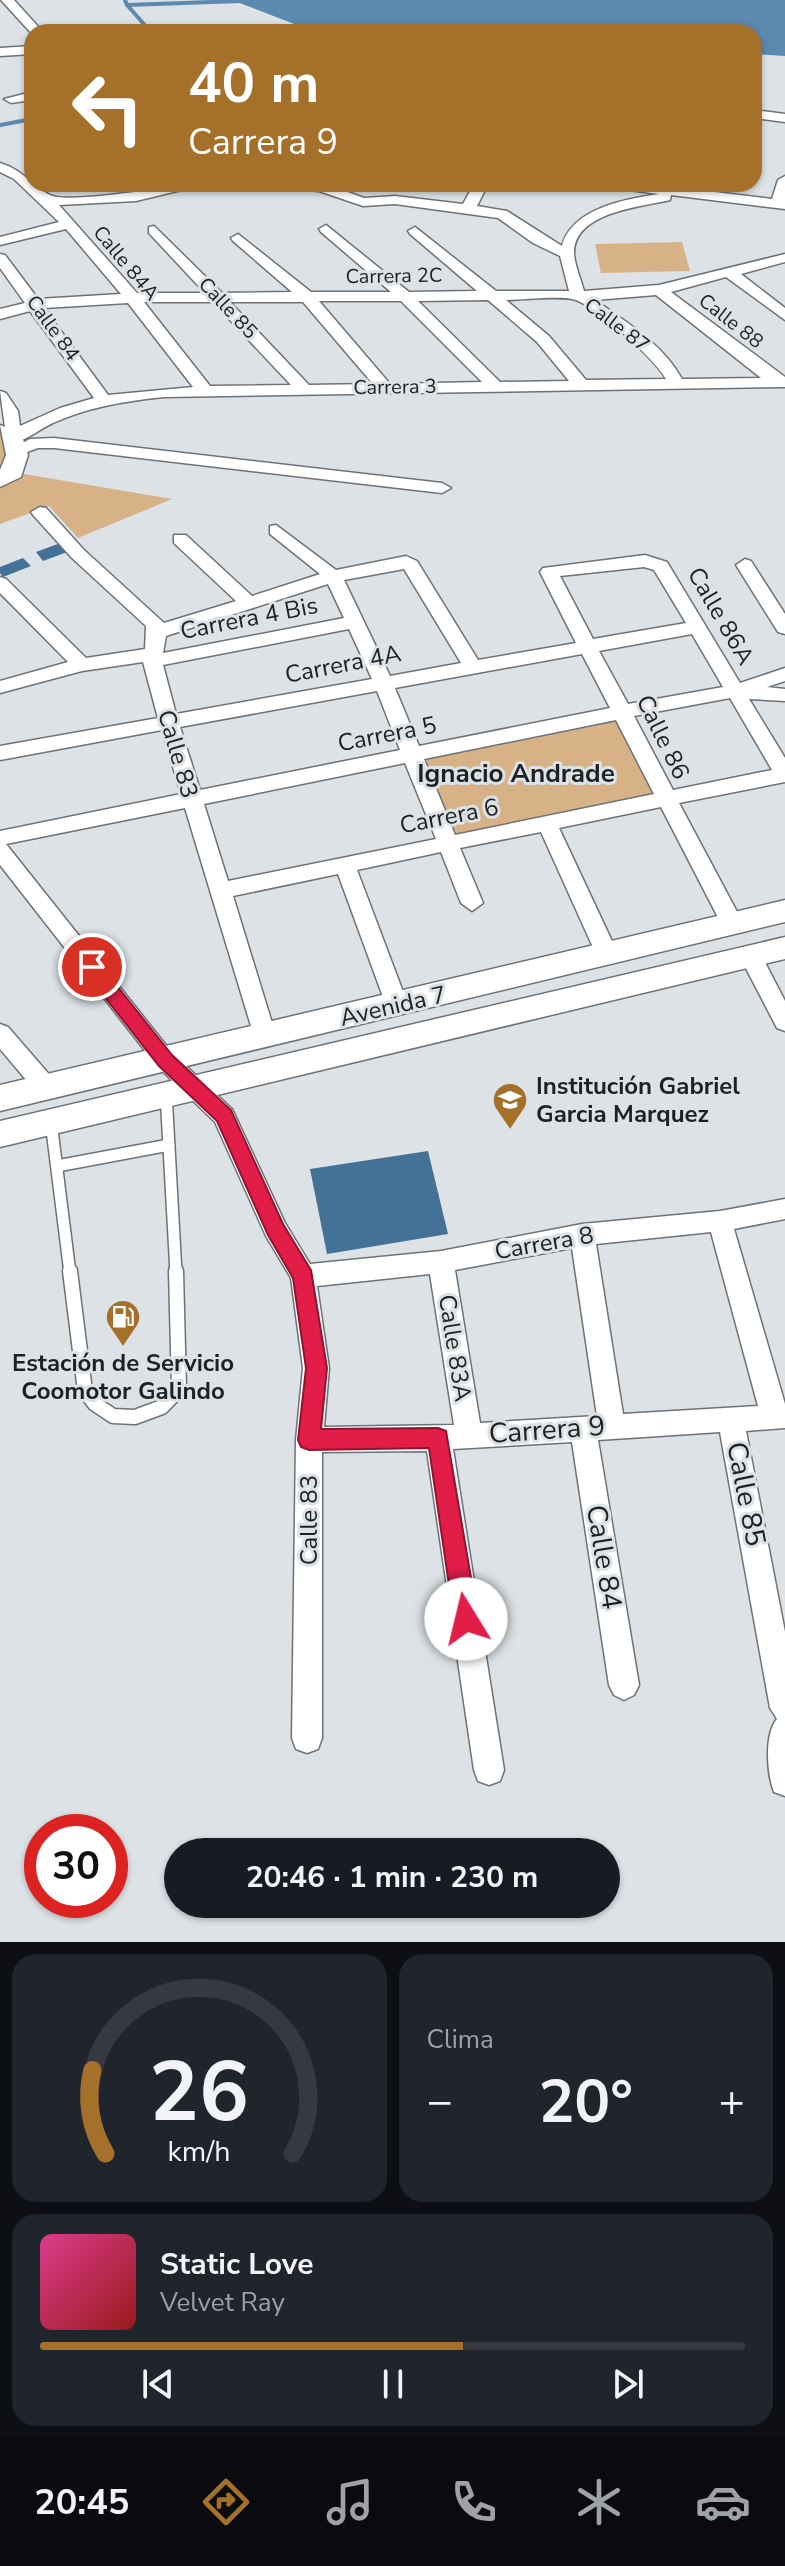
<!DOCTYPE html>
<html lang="es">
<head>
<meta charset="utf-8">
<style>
	body { margin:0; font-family:"Nunito Sans",sans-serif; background:#20242c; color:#f1f3f6; height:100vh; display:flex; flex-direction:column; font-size:30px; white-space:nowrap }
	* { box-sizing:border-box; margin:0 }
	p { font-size:26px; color:#9ea1a6 }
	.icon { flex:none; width:44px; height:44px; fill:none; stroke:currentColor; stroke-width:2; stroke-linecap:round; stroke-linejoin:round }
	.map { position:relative; height:1942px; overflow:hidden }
	.details { display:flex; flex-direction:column; gap:12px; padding:12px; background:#0d0f14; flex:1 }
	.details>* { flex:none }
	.guide { position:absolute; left:24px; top:24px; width:738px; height:168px; border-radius:24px; box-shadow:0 2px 6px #0004; background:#a57029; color:#fff; overflow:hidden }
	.speed { position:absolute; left:24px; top:1814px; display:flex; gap:16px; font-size:40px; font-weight:700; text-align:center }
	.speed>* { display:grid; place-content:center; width:104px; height:104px; border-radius:50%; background:#171b24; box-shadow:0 2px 6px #0004; line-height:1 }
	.speed .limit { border:12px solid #d22; background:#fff; color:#111 }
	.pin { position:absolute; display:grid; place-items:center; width:68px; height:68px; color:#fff; margin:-34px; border:4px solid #fff; border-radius:50%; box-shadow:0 2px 8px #0007 }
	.me { position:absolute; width:88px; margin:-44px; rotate:351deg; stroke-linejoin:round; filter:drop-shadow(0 0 6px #0008) }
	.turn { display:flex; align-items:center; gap:28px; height:168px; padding:0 32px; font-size:36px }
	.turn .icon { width:104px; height:104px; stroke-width:2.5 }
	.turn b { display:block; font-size:56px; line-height:68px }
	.big { font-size:60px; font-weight:700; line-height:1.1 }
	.details .widget { flex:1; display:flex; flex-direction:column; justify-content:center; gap:12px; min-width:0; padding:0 28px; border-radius:24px; background:#20242c }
	.details .dial { align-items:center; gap:0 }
	.dial svg { height:208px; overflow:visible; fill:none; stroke:#363941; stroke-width:7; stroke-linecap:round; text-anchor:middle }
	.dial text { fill:#f1f3f6; stroke:none }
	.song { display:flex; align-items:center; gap:24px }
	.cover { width:96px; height:96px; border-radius:12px; background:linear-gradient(135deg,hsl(330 70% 55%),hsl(0 70% 35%)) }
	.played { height:8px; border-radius:4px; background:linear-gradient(90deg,#a57029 60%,#363941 60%) }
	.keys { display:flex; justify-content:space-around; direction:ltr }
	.heat { display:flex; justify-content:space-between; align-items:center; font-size:44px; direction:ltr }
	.details .tiles { flex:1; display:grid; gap:12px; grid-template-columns:1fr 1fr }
	.widget:last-child { grid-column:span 2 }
	.trip { position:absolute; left:164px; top:1838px; width:456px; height:80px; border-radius:40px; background:#171b24; box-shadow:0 2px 6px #0004; font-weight:700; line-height:80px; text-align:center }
	.menu { display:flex; height:128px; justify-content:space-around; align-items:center; background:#090b0e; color:#9ea1a6 }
	.menu .icon { width:56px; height:56px }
	.menu .active { color:#a57029 }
	.menu b { font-size:36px; color:#f1f3f6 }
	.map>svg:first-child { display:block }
	.green { fill:#d7b287 }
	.water { fill:#5c89b0 }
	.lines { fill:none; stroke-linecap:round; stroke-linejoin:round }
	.stream { stroke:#5c89b0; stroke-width:4 }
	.building { fill:#447196 }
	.lane-far1-casing { stroke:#6d7276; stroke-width:14 }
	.lane-casing { stroke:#6d7276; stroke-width:17 }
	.street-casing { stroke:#6d7276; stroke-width:3 }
	.secondary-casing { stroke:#6d7276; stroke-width:3 }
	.lane-far1 { stroke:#fff; stroke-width:11 }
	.lane { stroke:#fff; stroke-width:14 }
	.street { fill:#fff; fill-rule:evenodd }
	.secondary { fill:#fff; fill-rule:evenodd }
	.route { fill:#e11d48; stroke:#92132f; stroke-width:2 }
	.labels { text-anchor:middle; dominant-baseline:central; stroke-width:6; stroke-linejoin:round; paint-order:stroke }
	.far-street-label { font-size:20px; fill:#1e2021; stroke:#dce2e6 }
	.street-label { font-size:24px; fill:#1e2021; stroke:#dce2e6 }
	.poi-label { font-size:24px; font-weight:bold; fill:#1e2021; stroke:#dce2e6; text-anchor:start }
	.neighbourhood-label { font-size:26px; font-weight:bold; fill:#1e2021; stroke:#dce2e6 }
	.near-street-label { font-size:28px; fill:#1e2021; stroke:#dce2e6 }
</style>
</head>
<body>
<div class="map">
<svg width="785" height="1942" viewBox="0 0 785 1942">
	<rect width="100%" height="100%" fill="#dce2e6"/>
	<!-- green -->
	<g class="green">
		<path d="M682 242 690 271 601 273 595 244Z"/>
		<path d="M0 433 11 439 12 472 172 499 78 538 49 506 0 524Z"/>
		<path d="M619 714 661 798 450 840 415 758Z"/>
	</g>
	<!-- water -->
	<path class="water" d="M232 0H785V56L754 54V32H336L302 27Z"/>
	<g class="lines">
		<!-- stream -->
		<g class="stream">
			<path d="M125 0 127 5 240 1"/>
			<path d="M127 5 151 32"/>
			<path d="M0 125 32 119"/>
		</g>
	</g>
	<!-- building -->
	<g class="building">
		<path d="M63 542 70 551 43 561 36 552Z"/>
		<path d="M23 558 31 566 3 577 0 573V567Z"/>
		<path d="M428 1151 448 1234 327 1254 310 1169Z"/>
	</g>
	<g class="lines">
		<defs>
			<g id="lane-far1">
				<path d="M166 1093 176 1273"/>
				<path d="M51 1122 70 1273"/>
				<path d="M57 1166 169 1145"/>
			</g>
			<path id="lane" d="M70 1271 85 1391 95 1404 113 1416 135 1417 162 1407 179 1389 176 1271"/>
			<g id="street">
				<path d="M1 0H14L43 32 32 34Z"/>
				<path d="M32 46V54L0 56V48Z"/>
				<path d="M32 92V100L11 103 4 99Z"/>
				<path d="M754 110 785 114V122L754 118Z"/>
				<path d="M0 163C24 170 31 186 50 195 70 205 176 184 206 184L136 201 59 205 137 293H205L149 233V227L154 226 222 293 292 292 233 241 231 238 238 234 311 292H391L321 232 319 229 326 225 409 292 477 291 410 234 408 231 415 227 496 291H569L560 256 533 243 498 218 395 204 363 206 319 191 279 188 272 184H326L364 198 395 196 463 204 474 184H488L477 206 507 211 562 246C572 208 626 199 659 194L614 188 607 184H649L772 199 778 180 785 176V209L671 195 670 200C641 207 573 212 574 254 575 266 581 280 584 291L659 285 785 254V262L741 274 785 308V320L726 277 671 292 785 377V387L164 397C126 401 88 407 53 423 39 429 22 445 7 442L0 391 6 393 18 411 20 426 60 408 94 398 30 311 0 319V309L25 303 0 268V254L5 255 38 299 121 294 66 229 0 245V237L59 222 14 179 0 172ZM656 295 761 378 682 379C662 343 627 323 595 300ZM488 300 537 342 569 381 500 382 418 301ZM506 300C523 300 562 295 576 300 599 309 654 358 666 379L586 380 549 336ZM319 301H401L482 382 390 384ZM144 302H213L291 385 210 386ZM230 302H303L373 384 309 385ZM128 303 193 387 108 395 44 308Z"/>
				<path d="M54 438 442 483 451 488 442 493 54 448H38L16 456 8 451 30 439Z"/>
				<path d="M40 507 46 508 84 550 164 623 236 601 174 543V535H186L252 596 320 574 270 534V526L276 525 336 570 406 556 417 561 478 660 576 643 540 572 543 568 645 555 667 562 740 683 785 668V681L767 687 785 689V701L749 699 785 758V782L679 803 743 923 740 929H724L661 807 559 828 618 954 607 962 596 954 541 832 460 848 483 903 472 911 461 903 441 852 357 870 408 1005 405 1011H389L386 1005 338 874 233 896 276 1036 273 1042H257L254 1036 185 808 6 844 173 1054 232 1109 285 1223 310 1264 441 1251 582 1224 720 1211 785 1199V1219L734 1229 785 1404V1428L746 1431 785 1632V1796L774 1792C767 1774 764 1734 777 1719L770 1708 720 1432 598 1440 639 1685 634 1695 624 1700 614 1695 609 1685 572 1442 453 1449 504 1770 500 1781 489 1785 478 1781 474 1770 427 1451 322 1452V1738L318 1749 307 1753 296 1749 292 1738 296 1440 303 1368 291 1278 266 1236 215 1122 157 1066 0 865V831L181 794 162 730 0 760V746L158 718 143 662 82 671 0 693V681L68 662 0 593V577L6 579 86 658 145 649 146 626 72 558 34 516 31 512ZM644 567 654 570 686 623 593 639 560 576ZM404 569 461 663 390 676 344 580ZM328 584 344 618 163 653 166 636ZM349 629 372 679 176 714 163 665ZM692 634 723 687 628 704 599 651ZM582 654 610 708 419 746 395 688ZM377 691 400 750 200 790 180 727ZM730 698 772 770 673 790 634 716ZM616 720 654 794 455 835 424 759ZM405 763 436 839 228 881 204 804ZM711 1232 758 1406 623 1414 596 1244ZM572 1248 597 1416 480 1423 455 1270ZM430 1274 454 1425 324 1427 329 1368 317 1286Z"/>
				<path d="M745 559 751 561 785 614V634L778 632 736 565Z"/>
				<path d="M751 949 759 951 785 1001V1031L777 1028 740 957Z"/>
				<path d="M0 1024 8 1027 54 1080 58 1087 54 1094H38L0 1049Z"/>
			</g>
			<g id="secondary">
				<path d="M0 425 21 433 28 455 21 477 0 487V470L6 455Z"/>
				<path d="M785 900V922L0 1111V1085Z"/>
				<path d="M785 937V959L0 1147V1121Z"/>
			</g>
		</defs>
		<!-- lane-far1 casing -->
		<use href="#lane-far1" class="lane-far1-casing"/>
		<!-- lane casing -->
		<use href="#lane" class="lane-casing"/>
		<!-- street casing -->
		<use href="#street" class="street-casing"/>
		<!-- secondary casing -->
		<use href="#secondary" class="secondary-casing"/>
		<!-- lane-far1 -->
		<use href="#lane-far1" class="lane-far1"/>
		<!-- lane -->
		<use href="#lane" class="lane"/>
		<!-- street -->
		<use href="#street" class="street"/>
		<!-- secondary -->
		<use href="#secondary" class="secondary"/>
	</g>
	<!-- route -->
	<path class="route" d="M92 960 98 962 172 1055 231 1110 283 1224 311 1270 327 1368 321 1429 438 1428 446 1431 478 1619 474 1627 466 1631 457 1627 454 1619 429 1448 309 1450 301 1447 298 1440 306 1368 293 1278 268 1235 217 1121 159 1066 85 972V962Z"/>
	<!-- icons -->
	<defs>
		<symbol id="university-pin" viewBox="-11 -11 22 30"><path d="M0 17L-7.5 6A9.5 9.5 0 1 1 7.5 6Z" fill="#a57029" stroke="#dce2e6"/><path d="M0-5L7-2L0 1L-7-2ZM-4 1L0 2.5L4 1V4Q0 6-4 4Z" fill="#fff"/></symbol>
		<symbol id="fuel-pin" viewBox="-11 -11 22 30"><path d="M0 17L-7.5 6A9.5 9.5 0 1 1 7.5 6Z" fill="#a57029" stroke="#dce2e6"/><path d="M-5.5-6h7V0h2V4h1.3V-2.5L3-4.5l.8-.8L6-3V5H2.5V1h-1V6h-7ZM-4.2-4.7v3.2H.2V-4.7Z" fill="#fff"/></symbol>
	</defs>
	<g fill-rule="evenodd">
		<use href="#university-pin" x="490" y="1080" width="40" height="54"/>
		<use href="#fuel-pin" x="103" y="1297" width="40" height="54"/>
	</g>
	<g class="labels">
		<!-- far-street labels -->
		<g class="far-street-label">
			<text transform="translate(126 263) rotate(50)">Calle 84A</text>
			<text transform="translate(394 276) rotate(-1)">Carrera 2C</text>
			<text transform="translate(228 308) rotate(47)">Calle 85</text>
			<text transform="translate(731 321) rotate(38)">Calle 88</text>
			<text transform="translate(617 325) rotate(37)">Calle 87</text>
			<text transform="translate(53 328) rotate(54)">Calle 84</text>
			<text transform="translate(395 387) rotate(-1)">Carrera 3</text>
		</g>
		<!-- street labels -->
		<g class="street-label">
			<text transform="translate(721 616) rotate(60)">Calle 86A</text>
			<text transform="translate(249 618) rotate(-11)">Carrera 4 Bis</text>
			<text transform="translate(343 664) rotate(-11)">Carrera 4A</text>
			<text transform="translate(387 734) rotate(-11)">Carrera 5</text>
			<text transform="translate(663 737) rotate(64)">Calle 86</text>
			<text transform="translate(178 754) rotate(74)">Calle 83</text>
			<text transform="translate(449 816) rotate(-11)">Carrera 6</text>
			<text transform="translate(393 1006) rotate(-13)">Avenida 7</text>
			<text transform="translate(544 1243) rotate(-10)">Carrera 8</text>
			<text transform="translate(455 1348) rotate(81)">Calle 83A</text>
			<text transform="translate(309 1520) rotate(-90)">Calle 83</text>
		</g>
		<!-- poi labels -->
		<g class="poi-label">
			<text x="536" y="1086">Institución Gabriel<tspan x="536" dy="28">Garcia Marquez</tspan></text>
			<text x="123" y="1363" text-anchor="middle">Estación de Servicio<tspan x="123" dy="28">Coomotor Galindo</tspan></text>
		</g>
		<!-- neighbourhood labels -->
		<g class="neighbourhood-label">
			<text x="516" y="773">Ignacio Andrade</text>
		</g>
		<!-- near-street labels -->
		<g class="near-street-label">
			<text transform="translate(547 1430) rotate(-4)">Carrera 9</text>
			<text transform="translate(746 1494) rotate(79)">Calle 85</text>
			<text transform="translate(604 1557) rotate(81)">Calle 84</text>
		</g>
	</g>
</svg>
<div class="speed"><div class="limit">30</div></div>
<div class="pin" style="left:92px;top:967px;background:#d93025"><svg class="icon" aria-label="arrive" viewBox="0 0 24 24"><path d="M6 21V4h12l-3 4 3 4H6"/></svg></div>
<svg class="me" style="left:466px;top:1619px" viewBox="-20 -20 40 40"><circle r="19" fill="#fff"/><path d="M0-13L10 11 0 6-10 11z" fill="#e11d48"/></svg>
<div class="trip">20:46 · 1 min · 230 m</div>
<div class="guide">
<div class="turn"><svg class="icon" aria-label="left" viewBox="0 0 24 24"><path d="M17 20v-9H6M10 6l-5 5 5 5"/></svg><div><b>40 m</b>Carrera 9</div></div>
</div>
</div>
<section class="details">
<div class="tiles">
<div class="widget dial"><svg viewBox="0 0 100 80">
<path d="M14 69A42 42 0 1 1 86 69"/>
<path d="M14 69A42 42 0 0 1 9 37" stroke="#a57029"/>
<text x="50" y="56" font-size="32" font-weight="700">26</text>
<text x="50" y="72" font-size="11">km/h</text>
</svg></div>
<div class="widget"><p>Clima</p>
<div class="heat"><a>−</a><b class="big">20°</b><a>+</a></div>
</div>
<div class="widget">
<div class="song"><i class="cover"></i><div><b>Static Love</b><p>Velvet Ray</p></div></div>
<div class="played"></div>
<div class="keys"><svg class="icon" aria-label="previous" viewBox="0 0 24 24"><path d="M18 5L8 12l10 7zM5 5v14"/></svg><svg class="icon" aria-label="pause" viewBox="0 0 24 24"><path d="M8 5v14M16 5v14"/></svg><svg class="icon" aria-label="next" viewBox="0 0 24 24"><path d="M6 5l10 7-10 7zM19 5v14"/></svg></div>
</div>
</div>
</section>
<nav class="menu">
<b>20:45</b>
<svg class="icon active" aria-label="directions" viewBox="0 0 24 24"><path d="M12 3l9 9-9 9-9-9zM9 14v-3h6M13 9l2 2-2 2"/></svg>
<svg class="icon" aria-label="music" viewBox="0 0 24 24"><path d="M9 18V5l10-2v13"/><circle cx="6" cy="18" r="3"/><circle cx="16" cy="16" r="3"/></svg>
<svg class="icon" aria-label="phone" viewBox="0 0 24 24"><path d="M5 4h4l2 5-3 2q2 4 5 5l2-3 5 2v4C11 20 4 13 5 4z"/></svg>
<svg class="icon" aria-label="climate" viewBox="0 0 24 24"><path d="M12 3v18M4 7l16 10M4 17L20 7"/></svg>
<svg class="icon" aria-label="car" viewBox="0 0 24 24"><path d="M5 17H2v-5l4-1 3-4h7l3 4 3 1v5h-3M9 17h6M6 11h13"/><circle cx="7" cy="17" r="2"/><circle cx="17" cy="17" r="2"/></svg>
</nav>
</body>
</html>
